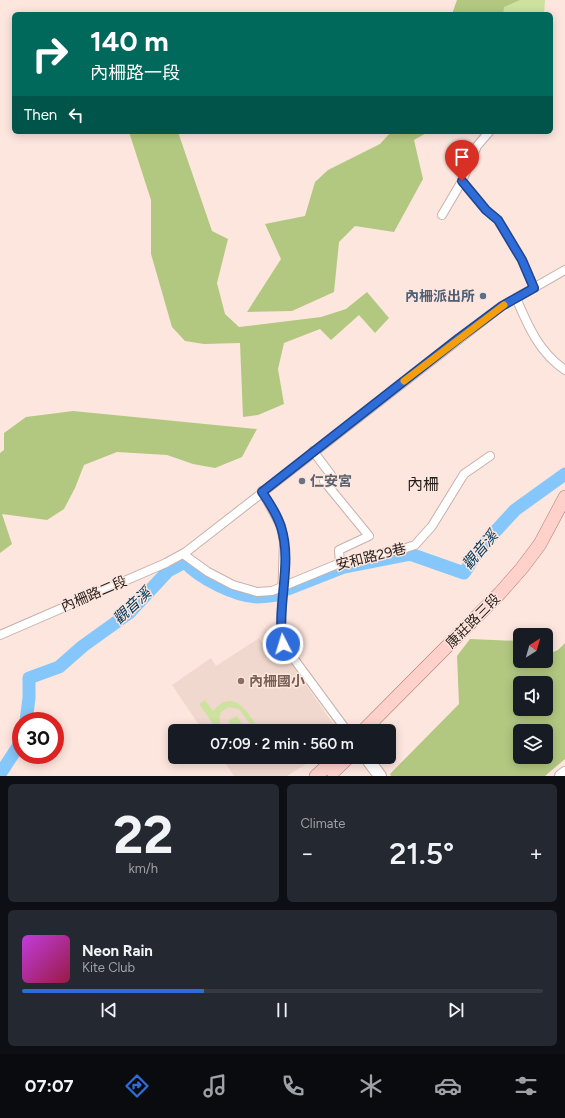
<!DOCTYPE html>
<html lang="en">
<head>
<meta charset="utf-8">
<style>
	body { margin:0; font-family:Figtree,"Noto Sans TC",sans-serif; background:#242831; color:#f1f3f6; height:100vh; display:flex; flex-direction:column; font-size:15px; white-space:nowrap }
	* { box-sizing:border-box; margin:0 }
	p { font-size:13px; color:#9ea1a6 }
	.icon { flex:none; width:22px; height:22px; fill:none; stroke:currentColor; stroke-width:2; stroke-linecap:round; stroke-linejoin:round }
	.map { position:relative; height:776px; overflow:hidden }
	.panel { display:flex; flex-direction:column; gap:8px; padding:8px; background:#0d0f14; flex:1 }
	.panel>* { flex:none }
	.banner { position:absolute; left:12px; top:12px; width:541px; height:122px; border-radius:6px; box-shadow:0 2px 10px #0003; background:#00695c; color:#fff; overflow:hidden }
	.needle { width:26px; rotate:37deg }
	.buttons { position:absolute; left:513px; top:628px; display:grid; gap:8px }
	.buttons a { display:grid; place-items:center; width:40px; height:40px; border-radius:6px; background:#171b24; box-shadow:0 2px 10px #0003; font-size:20px }
	.speed { position:absolute; left:12px; top:712px; display:flex; gap:8px; font-size:20px; font-weight:700; text-align:center }
	.speed>* { display:grid; place-content:center; width:52px; height:52px; border-radius:50%; background:#171b24; box-shadow:0 2px 10px #0003; line-height:1 }
	.speed .limit { border:6px solid #d22; background:#fff; color:#111 }
	.pin { position:absolute; display:grid; place-items:center; width:34px; height:34px; color:#fff; margin:-41px -17px; border-radius:50% 50% 50% 0; rotate:-45deg; box-shadow:0 0 4px #0007 }
	.pin .icon { rotate:45deg }
	.me { position:absolute; width:44px; margin:-22px; rotate:355deg; stroke-linejoin:round; filter:drop-shadow(0 0 3px #0008) }
	.turn { display:flex; align-items:center; gap:14px; height:84px; padding:0 12px; font-size:18px }
	.turn .icon { width:52px; height:52px; stroke-width:2.5 }
	.turn b { display:block; font-size:28px; line-height:34px }
	.then { display:flex; align-items:center; height:38px; padding:0 12px; background:#0003; gap:8px; font-size:15px }
	.big { font-size:30px; font-weight:600; line-height:1.1 }
	.panel .card { flex:1; display:flex; flex-direction:column; justify-content:center; gap:6px; min-width:0; padding:0 14px; border-radius:6px; background:#242831 }
	.panel .dial { align-items:center; gap:0 }
	.dial b { font-size:52px; line-height:1 }
	.song { display:flex; align-items:center; gap:12px }
	.cover { width:48px; height:48px; border-radius:6px; background:linear-gradient(135deg,hsl(290 70% 55%),hsl(340 70% 35%)) }
	.played { height:4px; border-radius:2px; background:linear-gradient(90deg,#2e6cda 35%,#363941 35%) }
	.keys { display:flex; justify-content:space-around; direction:ltr }
	.heat { display:flex; justify-content:space-between; align-items:center; font-size:22px; direction:ltr }
	.panel .tiles { flex:1; display:grid; gap:8px; grid-template-columns:1fr 1fr }
	.card:last-child { grid-column:span 2 }
	.trip { position:absolute; left:168px; top:724px; width:228px; height:40px; border-radius:6px; background:#171b24; box-shadow:0 2px 10px #0003; font-weight:600; line-height:40px; text-align:center }
	.dock { display:flex; height:64px; justify-content:space-around; align-items:center; background:#090b0e; color:#9ea1a6 }
	.dock .icon { width:28px; height:28px }
	.dock .active { color:#2e6cda }
	.dock b { font-size:18px; color:#f1f3f6 }
	.map>svg:first-child { display:block }
	.education { fill:#f0d8ce }
	.green { fill:#cde29f }
	.forest { fill:#b2c880; fill-rule:evenodd }
	.lines { fill:none; stroke-linecap:round; stroke-linejoin:round }
	.river { stroke:#85c7fa; stroke-width:13 }
	.street-casing { stroke:#c7b1aa; stroke-width:10 }
	.secondary-casing { stroke:#c7b1aa; stroke-width:14 }
	.primary-casing { stroke:#b37f78; stroke-width:14 }
	.street { stroke:#fff; stroke-width:8 }
	.secondary { stroke:#fff; stroke-width:12 }
	.primary { stroke:#fed1cb; stroke-width:13 }
	.route-casing { stroke:#1e468e; stroke-width:10 }
	.route { stroke:#2e6cda; stroke-width:7 }
	.slow { stroke:#f59e0b; stroke-width:7 }
	.service-dot { fill:#5c6f8a; stroke:#fde6de; stroke-width:1.5 }
	.worship-dot { fill:#6b7280; stroke:#fde6de; stroke-width:1.5 }
	.education-dot { fill:#8d6e63; stroke:#fde6de; stroke-width:1.5 }
	.labels { text-anchor:middle; dominant-baseline:central; stroke-width:3; stroke-linejoin:round; paint-order:stroke }
	.service-label { font-size:14px; font-weight:bold; fill:#4e5e75; stroke:#fde6de; text-anchor:end }
	.worship-label { font-size:14px; font-weight:bold; fill:#5b616d; stroke:#fde6de; text-anchor:start }
	.street-label { font-size:14px; fill:#271f1c; stroke:#fde6de }
	.education-label { font-size:14px; font-weight:bold; fill:#785e54; stroke:#fde6de; text-anchor:start }
	.water-label { font-size:15px; font-style:italic; fill:#003657; stroke:#fde6de }
	.quarter-label { font-size:16px; fill:#271f1c; stroke:#fde6de }
</style>
</head>
<body>
<div class="map">
<svg width="565" height="776" viewBox="0 0 565 776">
	<rect width="100%" height="100%" fill="#fde6de"/>
	<!-- education -->
	<g class="education">
		<path d="M259 638 267 649 277 643 338 731H203L172 685 211 658 216 666Z"/>
		<path d="M221 757H317L287 776H234Z"/>
	</g>
	<!-- green -->
	<g class="green">
		<path d="M505 0H545L544 14H500Z"/>
		<path d="M205 700 213 711C234 686 249 714 260 731H255L239 709 229 707 221 712C218 720 220 724 225 731H218L199 704Z"/>
		<path d="M237 716 247 731H235L228 721Z"/>
	</g>
	<!-- forest -->
	<g class="forest">
		<path d="M457 0H520L504 7 503 14H452Z"/>
		<path d="M129 132H178L212 231 228 239 217 283 225 314 239 327 321 317 346 309 367 292 389 318 375 333 359 315 331 340 320 329 284 343 278 369 284 404 258 415 243 417 240 343 204 344 185 341 172 327 151 254V200Z"/>
		<path d="M391 132H428L414 140 423 179 394 232 355 226 339 242 334 292 292 311 247 312 281 259 265 224 305 216 315 182 328 170 380 144Z"/>
		<path d="M73 411 257 429 242 457 215 468 193 464 167 455 117 452 84 465 75 488 64 509 47 520 2 514 12 544 0 553V453L4 450V433L26 417Z"/>
		<path d="M470 639 518 641 520 661H524V664L531 661H546V655L558 650 565 643V759L545 776H391L390 774 459 704 457 656ZM520 683H546V709H520ZM520 731H546V757H520Z"/>
	</g>
	<g class="lines">
		<!-- river -->
		<g class="river">
			<path d="M288 589 344 567 410 554 464 573 481 547 515 510 565 474"/>
			<path d="M26 721 29 698V678L59 667 83 646 129 613 168 571 185 562C199 578 236 597 258 597 264 597 270 596 277 595"/>
			<path d="M0 774 19 745 21 738"/>
		</g>
		<defs>
			<g id="street">
				<path d="M462 181 486 210 498 220 522 260 534 288"/>
				<path d="M442 215 462 181 477 146 489 132"/>
				<path d="M516 298C528 326 539 352 565 370"/>
				<path d="M313 451 331 475 324 481 369 536 339 550 340 563"/>
				<path d="M262 491 281 526 284 542 281 631 283 644 347 731"/>
				<path d="M183 554 208 572 233 585 257 592 272 591 340 563 406 548 415 545 432 526 464 474 490 456"/>
				<path d="M0 635 166 563 186 552 502 306 565 270"/>
			</g>
			<g id="secondary">
				<path d="M366 757 380 776"/>
				<path d="M561 776 565 773"/>
			</g>
			<g id="primary">
				<path d="M363 731 500 593 522 568 540 544 565 497"/>
				<path d="M333 772 349 757"/>
				<path d="M316 776 337 757"/>
			</g>
		</defs>
		<!-- street casing -->
		<use href="#street" class="street-casing"/>
		<!-- secondary casing -->
		<use href="#secondary" class="secondary-casing"/>
		<!-- primary casing -->
		<use href="#primary" class="primary-casing"/>
		<!-- street -->
		<use href="#street" class="street"/>
		<!-- secondary -->
		<use href="#secondary" class="secondary"/>
		<!-- primary -->
		<use href="#primary" class="primary"/>
	</g>
	<g class="lines">
		<defs>
			<path id="route" d="M283 644C276 606 293 564 281 527 277 514 269 502 262 492L459 338 502 306 534 288 522 260 498 220 486 210 462 181"/>
		</defs>
		<!-- route casing -->
		<use href="#route" class="route-casing"/>
		<!-- route -->
		<use href="#route" class="route"/>
		<!-- slow -->
		<path class="slow" d="M404 381 504 305"/>
	</g>
	<!-- markers -->
	<circle class="service-dot" cx="483" cy="296" r="4"/>
	<circle class="worship-dot" cx="302" cy="481" r="4"/>
	<circle class="education-dot" cx="241" cy="681" r="4"/>
	<g class="labels">
		<!-- service labels -->
		<g class="service-label">
			<text x="475" y="296">內柵派出所</text>
		</g>
		<!-- worship labels -->
		<g class="worship-label">
			<text x="310" y="481">仁安宮</text>
		</g>
		<!-- street labels -->
		<g class="street-label">
			<text transform="translate(371 557) rotate(-14)">安和路29巷</text>
			<text transform="translate(94 594) rotate(-23)">內柵路二段</text>
			<text transform="translate(473 621) rotate(-45)">康莊路三段</text>
		</g>
		<!-- education labels -->
		<g class="education-label">
			<text x="249" y="681">內柵國小</text>
		</g>
		<!-- water labels -->
		<g class="water-label">
			<text transform="translate(480 550) rotate(-50)">觀音溪</text>
			<text transform="translate(132 606) rotate(-43)">觀音溪</text>
		</g>
		<!-- quarter labels -->
		<g class="quarter-label">
			<text x="423" y="484">內柵</text>
		</g>
	</g>
</svg>
<div class="buttons">
<a><svg class="needle" viewBox="-14 -14 28 28"><path d="M0-13l5 13h-10z" fill="#e53935"/><path d="M0 13l5-13h-10z" fill="#9ea1a6"/></svg></a>
<a><svg class="icon" aria-label="sound" viewBox="0 0 24 24"><path d="M4 9h4l5-4v14l-5-4H4zM17 9q2 3 0 6"/></svg></a>
<a><svg class="icon" aria-label="layers" viewBox="0 0 24 24"><path d="M12 4l9 5-9 5-9-5zM3 14l9 5 9-5"/></svg></a>
</div>
<div class="speed"><div class="limit">30</div></div>
<div class="pin" style="left:462px;top:181px;background:#d93025"><svg class="icon" aria-label="arrive" viewBox="0 0 24 24"><path d="M6 21V4h12l-3 4 3 4H6"/></svg></div>
<svg class="me" style="left:283px;top:644px" viewBox="-20 -20 40 40"><circle r="17" fill="#2e6cda" stroke="#fff" stroke-width="3"/><path d="M0-11L8 9 0 5-8 9z" fill="#fff"/></svg>
<div class="trip">07:09 · 2 min · 560 m</div>
<div class="banner">
<div class="turn"><svg class="icon" aria-label="right" viewBox="0 0 24 24"><path d="M7 20v-9h11M14 6l5 5-5 5"/></svg><div><b>140 m</b>內柵路一段</div></div>
<div class="then">Then<svg class="icon" aria-label="left" viewBox="0 0 24 24"><path d="M17 20v-9H6M10 6l-5 5 5 5"/></svg></div>
</div>
</div>
<section class="panel">
<div class="tiles">
<div class="card dial"><b>22</b><p>km/h</p></div>
<div class="card"><p>Climate</p>
<div class="heat"><a>−</a><b class="big">21.5°</b><a>+</a></div>
</div>
<div class="card">
<div class="song"><i class="cover"></i><div><b>Neon Rain</b><p>Kite Club</p></div></div>
<div class="played"></div>
<div class="keys"><svg class="icon" aria-label="previous" viewBox="0 0 24 24"><path d="M18 5L8 12l10 7zM5 5v14"/></svg><svg class="icon" aria-label="pause" viewBox="0 0 24 24"><path d="M8 5v14M16 5v14"/></svg><svg class="icon" aria-label="next" viewBox="0 0 24 24"><path d="M6 5l10 7-10 7zM19 5v14"/></svg></div>
</div>
</div>
</section>
<nav class="dock">
<b>07:07</b>
<svg class="icon active" aria-label="directions" viewBox="0 0 24 24"><path d="M12 3l9 9-9 9-9-9zM9 14v-3h6M13 9l2 2-2 2"/></svg>
<svg class="icon" aria-label="music" viewBox="0 0 24 24"><path d="M9 18V5l10-2v13"/><circle cx="6" cy="18" r="3"/><circle cx="16" cy="16" r="3"/></svg>
<svg class="icon" aria-label="phone" viewBox="0 0 24 24"><path d="M5 4h4l2 5-3 2q2 4 5 5l2-3 5 2v4C11 20 4 13 5 4z"/></svg>
<svg class="icon" aria-label="climate" viewBox="0 0 24 24"><path d="M12 3v18M4 7l16 10M4 17L20 7"/></svg>
<svg class="icon" aria-label="car" viewBox="0 0 24 24"><path d="M5 17H2v-5l4-1 3-4h7l3 4 3 1v5h-3M9 17h6M6 11h13"/><circle cx="7" cy="17" r="2"/><circle cx="17" cy="17" r="2"/></svg>
<svg class="icon" aria-label="filters" viewBox="0 0 24 24"><path d="M4 7h16M4 17h16"/><circle cx="9" cy="7" r="2"/><circle cx="15" cy="17" r="2"/></svg>
</nav>
</body>
</html>
